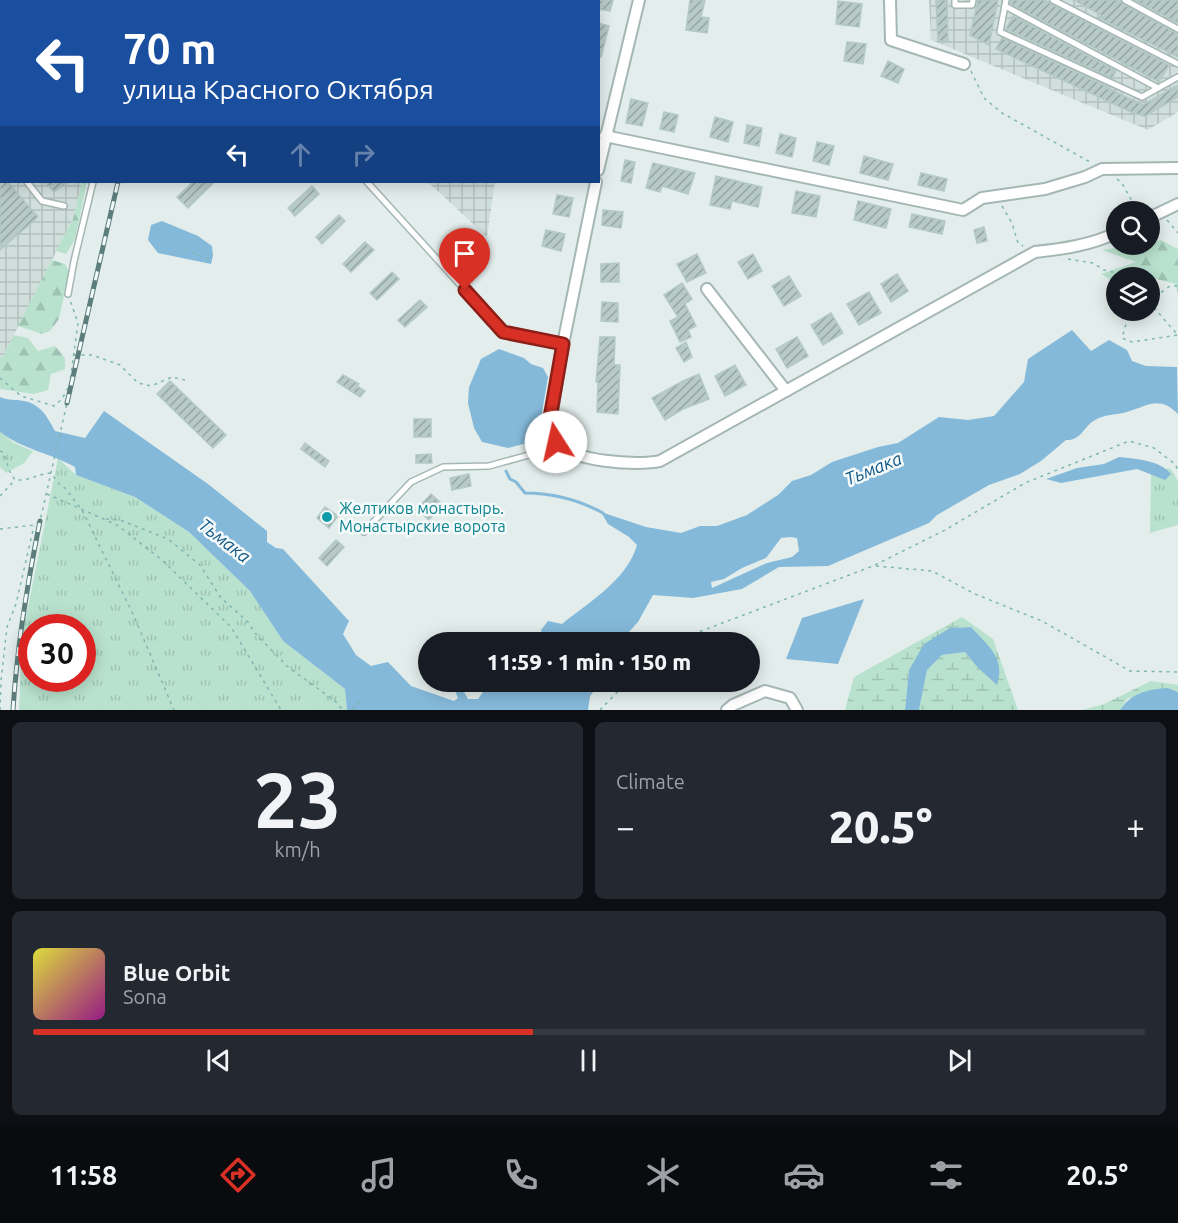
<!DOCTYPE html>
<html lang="en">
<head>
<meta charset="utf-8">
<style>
	body { margin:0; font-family:Ubuntu,sans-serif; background:#242831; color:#f1f3f6; height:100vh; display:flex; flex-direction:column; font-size:22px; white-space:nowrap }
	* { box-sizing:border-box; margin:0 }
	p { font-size:20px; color:#9ea1a6 }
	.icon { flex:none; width:33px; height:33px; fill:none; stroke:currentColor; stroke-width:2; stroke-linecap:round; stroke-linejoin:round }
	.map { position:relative; height:710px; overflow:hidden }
	.sheet { display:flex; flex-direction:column; gap:12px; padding:12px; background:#0d0f14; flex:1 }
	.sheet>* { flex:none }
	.guide { position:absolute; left:0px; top:0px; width:600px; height:183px; box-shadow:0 3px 15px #0003; background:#1a4fa0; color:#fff; overflow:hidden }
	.fabs { position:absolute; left:1106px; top:201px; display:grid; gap:12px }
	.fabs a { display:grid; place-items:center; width:54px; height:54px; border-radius:50%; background:#171b24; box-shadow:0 3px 15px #0003; font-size:30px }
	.speed { position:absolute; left:18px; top:614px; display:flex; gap:12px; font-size:30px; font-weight:700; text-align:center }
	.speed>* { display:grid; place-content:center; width:78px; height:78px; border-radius:50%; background:#171b24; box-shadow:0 3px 15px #0003; line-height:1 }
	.speed .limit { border:9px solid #d22; background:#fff; color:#111 }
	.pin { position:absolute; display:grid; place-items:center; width:51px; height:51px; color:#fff; margin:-62px -26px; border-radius:50% 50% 50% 0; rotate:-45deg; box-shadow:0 0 6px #0007 }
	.pin .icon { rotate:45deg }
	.me { position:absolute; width:66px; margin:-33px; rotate:350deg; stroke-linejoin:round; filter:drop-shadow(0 0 4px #0008) }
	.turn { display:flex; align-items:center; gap:21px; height:126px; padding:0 24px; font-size:27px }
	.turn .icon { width:78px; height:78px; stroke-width:2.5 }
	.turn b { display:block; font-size:42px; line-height:51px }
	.lanes { display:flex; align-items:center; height:57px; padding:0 24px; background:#0003; justify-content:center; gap:30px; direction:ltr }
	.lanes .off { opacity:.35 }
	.big { font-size:45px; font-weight:800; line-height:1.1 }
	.sheet .card { flex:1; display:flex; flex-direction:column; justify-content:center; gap:9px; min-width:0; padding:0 21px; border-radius:9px; background:#242831 }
	.sheet .dial { align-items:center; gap:0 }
	.dial b { font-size:78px; line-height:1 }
	.song { display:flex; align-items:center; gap:18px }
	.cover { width:72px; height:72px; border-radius:9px; background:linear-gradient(135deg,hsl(60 70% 55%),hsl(310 70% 35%)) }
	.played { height:6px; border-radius:3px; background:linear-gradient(90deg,#d93025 45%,#363941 45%) }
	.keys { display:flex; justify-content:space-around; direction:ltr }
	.heat { display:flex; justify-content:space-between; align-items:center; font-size:33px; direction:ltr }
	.sheet .tiles { flex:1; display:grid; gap:12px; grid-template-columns:1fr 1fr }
	.card:last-child { grid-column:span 2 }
	.trip { position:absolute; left:418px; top:632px; width:342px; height:60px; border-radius:30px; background:#171b24; box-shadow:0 3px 15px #0003; font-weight:800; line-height:60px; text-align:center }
	.dock { display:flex; height:96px; justify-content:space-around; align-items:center; background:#090b0e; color:#9ea1a6 }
	.dock .icon { width:42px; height:42px }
	.dock .active { color:#d93025 }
	.dock b { font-size:27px; color:#f1f3f6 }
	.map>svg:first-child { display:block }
	.industrial { fill:url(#industrial-grid) }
	.grass { fill:url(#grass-tufts); fill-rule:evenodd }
	.forest { fill:url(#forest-firs) }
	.wetland { fill:url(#wetland-marsh) }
	.water { fill:#85b9da; fill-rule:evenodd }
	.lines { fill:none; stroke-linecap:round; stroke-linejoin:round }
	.stream { stroke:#85b9da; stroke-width:3 }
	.building { fill:url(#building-hatch); stroke:#b4c9c5; stroke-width:1.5 }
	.service-casing { stroke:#a5b7b5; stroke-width:8 }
	.minor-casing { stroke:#a5b7b5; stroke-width:14 }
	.path { stroke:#7fb6b1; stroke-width:1.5; stroke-dasharray:3 4.5; stroke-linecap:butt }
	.service { stroke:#fff; stroke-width:5 }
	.minor { stroke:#fff; stroke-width:10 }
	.rail-casing { stroke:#5b7e7c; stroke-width:5 }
	.rail { stroke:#f4faf9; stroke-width:3; stroke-dasharray:9; stroke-linecap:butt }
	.route-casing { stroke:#8d1f18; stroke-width:15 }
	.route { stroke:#d93025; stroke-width:10 }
	.culture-dot { fill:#0f9aa8; stroke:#f4faf9; stroke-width:2 }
	.labels { text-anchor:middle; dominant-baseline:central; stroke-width:5; stroke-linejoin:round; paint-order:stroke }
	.culture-label { font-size:16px; fill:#0d838f; stroke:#f4faf9; text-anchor:start }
	.water-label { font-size:18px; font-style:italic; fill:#125886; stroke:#f4faf9 }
</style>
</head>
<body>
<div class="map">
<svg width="1178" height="710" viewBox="0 0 1178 710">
	<defs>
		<pattern id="industrial-grid" width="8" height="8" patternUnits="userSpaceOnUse" patternTransform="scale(1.5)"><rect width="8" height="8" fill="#d1dfdc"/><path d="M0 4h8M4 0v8" fill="none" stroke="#b3c1be"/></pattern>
		<pattern id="grass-tufts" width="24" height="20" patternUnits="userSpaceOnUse" patternTransform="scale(1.5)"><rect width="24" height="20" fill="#b9e2ce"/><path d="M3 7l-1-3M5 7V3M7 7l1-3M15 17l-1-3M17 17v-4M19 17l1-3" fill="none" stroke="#9fc3b2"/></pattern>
		<pattern id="forest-firs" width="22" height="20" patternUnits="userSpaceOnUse" patternTransform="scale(1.5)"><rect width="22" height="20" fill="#b9e2ce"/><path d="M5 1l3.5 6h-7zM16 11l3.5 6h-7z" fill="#9fc3b2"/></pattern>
		<pattern id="wetland-marsh" width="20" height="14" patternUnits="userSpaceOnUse" patternTransform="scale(1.5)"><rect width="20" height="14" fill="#b9e2ce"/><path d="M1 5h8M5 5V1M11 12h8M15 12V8" fill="none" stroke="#9fc3b2"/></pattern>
		<pattern id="building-hatch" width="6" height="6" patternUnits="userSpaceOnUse" patternTransform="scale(1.5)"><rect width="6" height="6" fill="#b8cac6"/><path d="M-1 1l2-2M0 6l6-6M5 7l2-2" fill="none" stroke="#95a6a2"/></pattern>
	</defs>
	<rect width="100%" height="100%" fill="#e3eeec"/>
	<!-- industrial -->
	<g class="industrial">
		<path d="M0 0 77 1 2 2V182H82L73 219 2 358 0 356Z"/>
		<path d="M253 0H522L252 2Z"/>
		<path d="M929 0H1178V112L1148 130 931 40Z"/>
		<path d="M428 182H495L487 237Z"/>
	</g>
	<!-- grass -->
	<g class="grass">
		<path d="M0 432 14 443 33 451 24 463 6 473 0 467Z"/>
		<path d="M58 458 76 475 135 497 189 532 250 591 283 641 345 689 347 710H19L22 637ZM32 627H82V678H32Z"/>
		<path d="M1170 468 1178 481V525L1150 533 1151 473Z"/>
	</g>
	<!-- forest -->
	<g class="forest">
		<path d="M82 182H87L75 239 66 254 56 251 73 219Z"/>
		<path d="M1161 240 1178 249V293L1175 284 1153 278 1149 282V278H1116V283L1101 274 1136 262 1102 250 1135 245 1149 244V242Z"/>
		<path d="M52 260 65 264 69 272 59 319 50 331 42 334 18 326Z"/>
		<path d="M14 335 28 338 38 351 55 346 65 358V369L51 374 48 390 34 394 0 389V356L2 358Z"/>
	</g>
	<!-- wetland -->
	<g class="wetland">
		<path d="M962 617 993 639 1018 710H919L927 670 942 655 965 652 978 668 997 684 985 643 971 627 950 628 909 670 905 710H845L854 677Z"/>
		<path d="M1151 681 1178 685V692L1168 688 1127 699 1120 710H1082L1104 704Z"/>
	</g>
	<!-- water -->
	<g class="water">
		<path d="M162 221 198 236 212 246 213 256 211 264 158 253 148 240 151 225Z"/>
		<path d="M1072 330 1091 351 1109 340 1127 350 1132 361 1146 366 1177 367 1178 414C1159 395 1148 406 1127 412 1116 415 1105 414 1095 420 1084 426 1081 441 1066 440L1041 461 1020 474 989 485 937 515 929 523 828 566 779 567 742 589 693 598 653 595 638 622 627 634 622 642H544L541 630 548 621 562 624C589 602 627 580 637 545L629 537 608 524 601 512 646 527 681 533 700 526H717L747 515 778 495 792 481 811 475 832 462 878 447 898 443 939 417 968 420 994 416 1024 382 1028 359ZM790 537 797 538 799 551 792 557 767 563 712 588 711 582 724 579 742 568 766 558 781 538Z"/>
		<path d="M499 349 524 358 531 364 543 368 548 377 540 424 531 442 508 448 482 442 474 428 468 403 469 387 481 359Z"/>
		<path d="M0 397C8 401 16 399 24 401 41 404 48 418 55 431L85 438 104 411 208 484 267 531V542L276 548 283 549 349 621 343 634 356 655 371 666 388 662 411 686 454 701 458 698 451 681H458L468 699H478L491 681H602L590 696 588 710H347L345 689 283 641 250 591 189 532 135 497 76 475 75 467C50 453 22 449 0 432Z"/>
		<path d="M1119 457C1136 459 1160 460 1171 474L1165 480 1137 469 1061 483 1046 479 1077 468 1104 464Z"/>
		<path d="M864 599 838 664 786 659 802 618Z"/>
		<path d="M971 627C988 646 1006 658 997 685L978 668 965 652 942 655 927 670 919 710H905L909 670 924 644 950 628Z"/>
		<path d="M1168 688 1178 692V710H1120C1131 693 1149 689 1168 688Z"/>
	</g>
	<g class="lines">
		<!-- stream -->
		<path class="stream" d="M506 471 510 479 516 482 525 493C553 493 579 500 603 513"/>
	</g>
	<!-- building -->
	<g class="building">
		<path d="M598 0H613L610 11 598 9Z"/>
		<path d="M690 0H705L701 17 709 18 707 33 686 30Z"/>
		<path d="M936 0H947L948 41H938Z"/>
		<path d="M978 0H998L989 45 970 35Z"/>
		<path d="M1011 0H1044L1169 65 1159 82 1017 7 1010 3Z"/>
		<path d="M1074 0H1120L1123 4 1178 34V57L1099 18 1101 15Z"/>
		<path d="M1135 0H1178V23Z"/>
		<path d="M838 1 862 4 859 27 836 24Z"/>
		<path d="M1013 16 1116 71 1112 78 1006 29Z"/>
		<path d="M598 23 609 26 601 57H598Z"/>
		<path d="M1002 38 1108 87 1107 88 1143 105 1178 85V97L1145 116 1133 113 996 49Z"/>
		<path d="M847 42 866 44 863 64 844 61Z"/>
		<path d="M888 61 904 69 898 83 881 76Z"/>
		<path d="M631 99 648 103 642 126 626 123Z"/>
		<path d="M664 112 678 115 674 132 660 129Z"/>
		<path d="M715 117 733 122 728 142 710 137Z"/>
		<path d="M747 125 762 128 759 146 744 143Z"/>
		<path d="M780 134 796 138 792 157 776 153Z"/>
		<path d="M817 142 834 146 829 165 813 161Z"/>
		<path d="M864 156 893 164 888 180 860 173Z"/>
		<path d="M625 160 635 162 631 183 621 181Z"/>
		<path d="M653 163 695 173 688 194 662 186 660 192 646 188Z"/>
		<path d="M921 173 947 179 944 191 918 185Z"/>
		<path d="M716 176 762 187 758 207 732 201 730 209 710 205Z"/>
		<path d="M0 182H8L38 217 0 250Z"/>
		<path d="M45 182H67L54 192Z"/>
		<path d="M193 182H214L188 208 177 197Z"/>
		<path d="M312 186 319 194 295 216 288 208Z"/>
		<path d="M796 191 820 196 816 217 792 213Z"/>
		<path d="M557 195 573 198 569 217 553 214Z"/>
		<path d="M858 201 891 209 886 228 854 220Z"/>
		<path d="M603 210 623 212 621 228 602 225Z"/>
		<path d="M912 214 945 221 942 234 909 227Z"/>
		<path d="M339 215 345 221 322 244 316 237Z"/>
		<path d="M984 227 987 241 977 243 974 230Z"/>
		<path d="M546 230 565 234 561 251 542 246Z"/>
		<path d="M365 242 374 250 351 272 343 264Z"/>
		<path d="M697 254 706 273 687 282 677 264Z"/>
		<path d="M753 254 762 271 748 279 738 262Z"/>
		<path d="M619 263V282H601V264Z"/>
		<path d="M392 272 399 279 377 300 370 293Z"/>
		<path d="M897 274 908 291 891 302 881 284Z"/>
		<path d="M789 276 801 296 784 306 772 286Z"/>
		<path d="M682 283 692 299 685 304 696 326 688 330 691 337 680 342 670 321 678 317 664 295Z"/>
		<path d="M869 292 881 313 859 325 847 304Z"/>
		<path d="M420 300 427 307 405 327 398 320Z"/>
		<path d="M602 302 618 303V322L601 321Z"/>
		<path d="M831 313 843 333 823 345 811 325Z"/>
		<path d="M600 337H615L614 365H620L618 414 597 412 598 382H596Z"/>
		<path d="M797 337 808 356 787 368 776 349Z"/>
		<path d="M686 342 692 357 684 362 676 348Z"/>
		<path d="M735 365 746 385 725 396 715 376Z"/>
		<path d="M699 374 709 399 683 409 665 420 652 398 683 381Z"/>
		<path d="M343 375 359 384 357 386 365 391 360 397 337 382Z"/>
		<path d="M170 381 226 435 213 448 157 394Z"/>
		<rect x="414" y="419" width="17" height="18"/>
		<path d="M305 443 329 461 325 467 301 449Z"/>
		<path d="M431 454 432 463H416V455Z"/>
		<path d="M469 474 471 486 452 490 450 478Z"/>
		<path d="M431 494 443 505 429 520 417 509Z"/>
		<path d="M325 507 338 516 329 528 317 518Z"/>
		<path d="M336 540 344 547 327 566 319 558Z"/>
	</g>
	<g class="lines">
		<defs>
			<g id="service">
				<path d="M955 0V5H972L973 0"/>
				<path d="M1006 0 1000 32 1142 97 1178 77"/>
				<path d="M1053 0 1178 64"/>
				<path d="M1125 0 1178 29"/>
				<path d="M417 2 418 0"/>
				<path d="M1005 6 1158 88"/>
				<path d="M0 55 2 57"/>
				<path d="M0 132 2 131"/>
				<path d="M0 148 2 150"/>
				<path d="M27 182 42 201 64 206"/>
				<path d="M367 182 465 290"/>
				<path d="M68 294 74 261 93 182"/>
				<path d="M364 532 411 482 443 467 489 466 536 453 556 442"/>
			</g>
			<g id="minor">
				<path d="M91 0 92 2"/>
				<path d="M890 0 891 40 964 64"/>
				<path d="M127 2 128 0"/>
				<path d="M605 136 963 210 982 198 1045 189 1085 177 1102 169 1178 168"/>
				<path d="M598 170 639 0"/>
				<path d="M596 182 563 344 551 418C551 426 552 434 556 441 569 462 639 466 660 461L1035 252C1063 249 1091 245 1116 233"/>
				<path d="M1149 218 1178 204"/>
				<path d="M707 289 786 391"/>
				<path d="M465 290 503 332 563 344"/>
				<path d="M727 710 733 705 765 691 790 698 797 710"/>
			</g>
		</defs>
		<!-- service casing -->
		<use href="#service" class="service-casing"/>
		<!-- minor casing -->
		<use href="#minor" class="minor-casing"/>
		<!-- path -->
		<g class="path">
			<path d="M527 2 528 0"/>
			<path d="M971 71 984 98 1002 113 1090 162"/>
			<path d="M1117 179 1122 183 1134 205 1145 208"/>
			<path d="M1002 206 1012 223 1018 243 1023 246"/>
			<path d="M1167 220 1178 233"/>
			<path d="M185 250 212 260"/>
			<path d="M1068 259 1093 263 1104 270 1124 275 1127 278"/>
			<path d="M1149 301 1170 286H1178"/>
			<path d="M1149 302 1176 333"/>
			<path d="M1130 310 1122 338 1132 342 1178 335"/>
			<path d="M74 355H92L120 365 138 383 151 386 172 377 185 380"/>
			<path d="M0 378 21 396 54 406 62 399 68 388"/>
			<path d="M0 451 4 453 9 470 15 480C31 481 36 474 51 473L58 483 65 488 82 510 133 614 174 710"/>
			<path d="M47 494 117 525 162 560 231 627 281 710"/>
			<path d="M0 496 15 480"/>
			<path d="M106 519 120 520 168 539 200 565 221 598 248 622 255 633 288 667 335 701 343 710"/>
			<path d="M0 529 34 525 40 521 67 403 78 323 70 300"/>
			<path d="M876 566 932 571 975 594 1042 621 1130 671 1178 672"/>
			<path d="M680 642 696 633 873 566 945 530 1025 483 1129 441 1154 448 1175 464 1178 470"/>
			<path d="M0 710 1 681 7 627 16 604 34 526"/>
			<path d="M353 710 362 697"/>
			<path d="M600 710 628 681"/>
		</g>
		<!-- service -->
		<use href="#service" class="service"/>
		<!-- minor -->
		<use href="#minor" class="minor"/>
		<defs>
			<g id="rail">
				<path d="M159 2 160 0"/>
				<path d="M331 2V0"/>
				<path d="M67 403 118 182"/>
				<path d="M13 710C17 645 27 585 40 521"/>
			</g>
		</defs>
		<!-- rail casing -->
		<use href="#rail" class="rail-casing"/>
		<!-- rail -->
		<use href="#rail" class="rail"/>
	</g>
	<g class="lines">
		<defs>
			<path id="route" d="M465 290 503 332 563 344 550 418 552 430 556 442"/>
		</defs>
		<!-- route casing -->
		<use href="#route" class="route-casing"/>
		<!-- route -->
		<use href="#route" class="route"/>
	</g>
	<!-- markers -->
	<circle class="culture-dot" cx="327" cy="517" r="6"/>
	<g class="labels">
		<!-- culture labels -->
		<g class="culture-label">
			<text x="339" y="508">Желтиков монастырь.<tspan x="339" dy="18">Монастырские ворота</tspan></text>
		</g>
		<!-- water labels -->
		<g class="water-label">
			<text transform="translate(873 468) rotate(-22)">Тьмака</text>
			<text transform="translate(225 540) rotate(38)">Тьмака</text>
		</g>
	</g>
</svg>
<div class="fabs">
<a><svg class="icon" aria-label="search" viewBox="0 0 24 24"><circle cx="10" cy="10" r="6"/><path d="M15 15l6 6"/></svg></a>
<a><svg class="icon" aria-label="layers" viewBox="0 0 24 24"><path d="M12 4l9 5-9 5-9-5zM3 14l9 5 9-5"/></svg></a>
</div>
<div class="speed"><div class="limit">30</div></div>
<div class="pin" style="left:465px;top:290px;background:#d93025"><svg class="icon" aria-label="arrive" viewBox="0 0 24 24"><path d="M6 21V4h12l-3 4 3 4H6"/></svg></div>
<svg class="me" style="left:556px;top:442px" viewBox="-20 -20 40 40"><circle r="19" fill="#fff"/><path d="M0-13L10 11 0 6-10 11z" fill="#d93025"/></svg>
<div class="trip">11:59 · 1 min · 150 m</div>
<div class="guide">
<div class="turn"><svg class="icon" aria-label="left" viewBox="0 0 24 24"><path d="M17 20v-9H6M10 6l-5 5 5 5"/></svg><div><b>70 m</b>улица Красного Октября</div></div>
<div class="lanes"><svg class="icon" aria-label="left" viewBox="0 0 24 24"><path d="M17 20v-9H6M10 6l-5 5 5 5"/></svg><svg class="icon off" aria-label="ahead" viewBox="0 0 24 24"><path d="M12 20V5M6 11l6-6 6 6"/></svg><svg class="icon off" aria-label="right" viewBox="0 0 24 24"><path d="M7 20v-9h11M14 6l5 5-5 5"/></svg></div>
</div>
</div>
<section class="sheet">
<div class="tiles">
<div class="card dial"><b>23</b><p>km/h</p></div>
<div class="card"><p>Climate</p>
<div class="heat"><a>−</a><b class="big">20.5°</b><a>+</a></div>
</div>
<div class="card">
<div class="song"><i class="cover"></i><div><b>Blue Orbit</b><p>Sona</p></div></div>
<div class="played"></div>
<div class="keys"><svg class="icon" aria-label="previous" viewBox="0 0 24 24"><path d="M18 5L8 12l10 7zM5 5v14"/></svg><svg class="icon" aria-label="pause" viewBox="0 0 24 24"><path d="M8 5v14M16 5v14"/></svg><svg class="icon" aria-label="next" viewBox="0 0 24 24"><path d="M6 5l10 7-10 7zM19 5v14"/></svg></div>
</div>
</div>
</section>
<nav class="dock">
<b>11:58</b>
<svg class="icon active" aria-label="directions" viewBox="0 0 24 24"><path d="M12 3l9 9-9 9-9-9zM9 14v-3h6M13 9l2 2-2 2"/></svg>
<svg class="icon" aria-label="music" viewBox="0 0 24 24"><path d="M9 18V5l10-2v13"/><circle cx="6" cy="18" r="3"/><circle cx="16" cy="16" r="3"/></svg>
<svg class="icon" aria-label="phone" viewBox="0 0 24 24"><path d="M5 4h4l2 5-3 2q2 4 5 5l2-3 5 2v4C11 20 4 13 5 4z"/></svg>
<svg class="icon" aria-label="climate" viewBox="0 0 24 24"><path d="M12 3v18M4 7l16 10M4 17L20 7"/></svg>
<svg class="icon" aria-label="car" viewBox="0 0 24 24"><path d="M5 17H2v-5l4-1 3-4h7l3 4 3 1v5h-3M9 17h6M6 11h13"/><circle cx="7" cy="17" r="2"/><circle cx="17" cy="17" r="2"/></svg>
<svg class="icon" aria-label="filters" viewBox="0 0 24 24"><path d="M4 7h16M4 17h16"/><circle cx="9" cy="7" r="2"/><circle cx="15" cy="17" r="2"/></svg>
<b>20.5°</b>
</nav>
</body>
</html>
